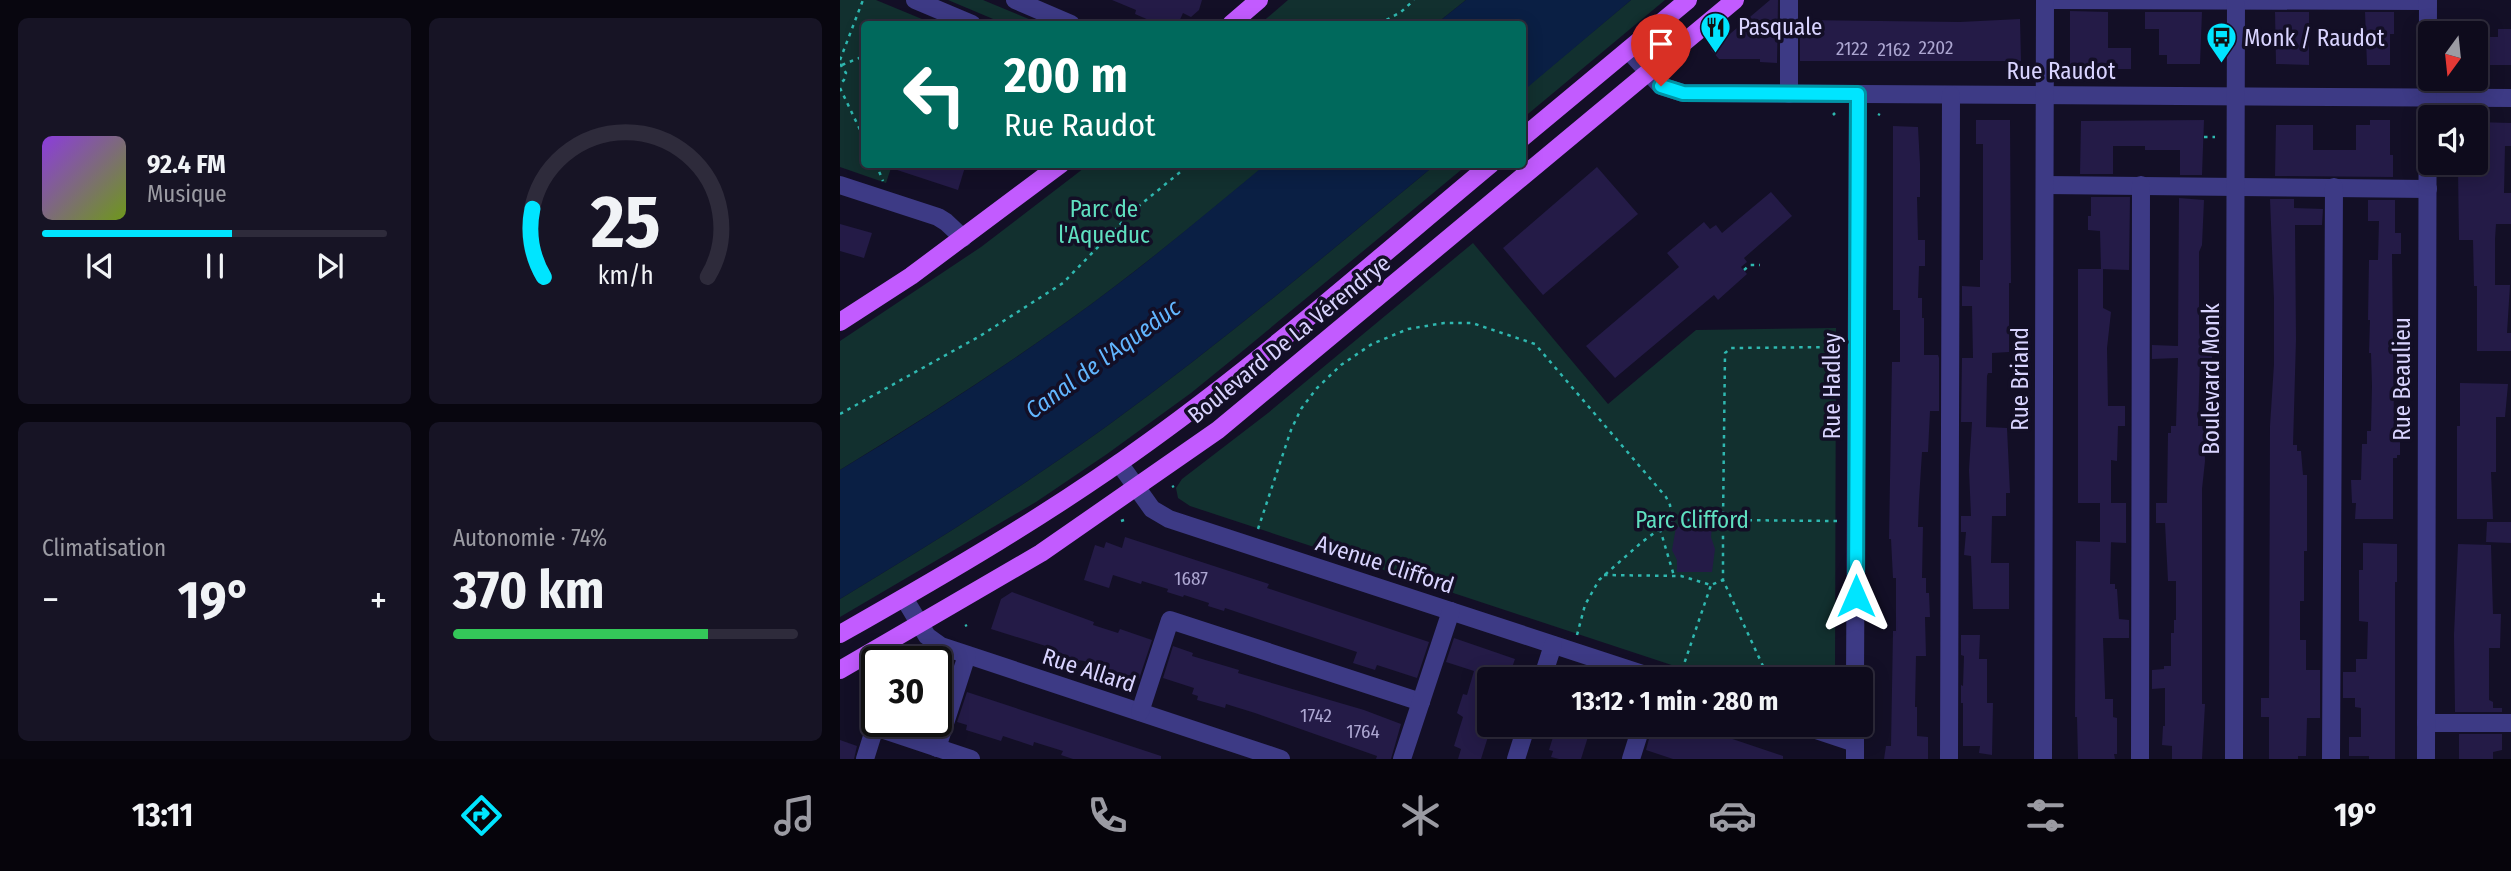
<!DOCTYPE html>
<html lang="fr">
<head>
<meta charset="utf-8">
<style>
	body { margin:0; font-family:"Fira Sans Condensed",sans-serif; background:#171425; color:#f1f3f6; height:100vh; display:flex; flex-direction:column; font-size:26px; white-space:nowrap }
	* { box-sizing:border-box; margin:0 }
	p { font-size:23px; color:#9b9ba3 }
	.icon { flex:none; width:38px; height:38px; fill:none; stroke:currentColor; stroke-width:2; stroke-linecap:round; stroke-linejoin:round }
	.map { position:relative; flex:1; overflow:hidden }
	.sheet { display:flex; flex-direction:column; gap:18px; padding:18px; background:#08060f; width:840px }
	.sheet>* { flex:none }
	.guide { position:absolute; left:21px; top:21px; width:665px; height:147px; border-radius:7px; box-shadow:0 4px 18px #0003,0 0 0 2px #2e2b3b; background:#00695c; color:#fff; overflow:hidden }
	.needle { width:46px; rotate:195deg }
	.tools { position:absolute; left:1578px; top:21px; display:grid; gap:14px }
	.tools a { display:grid; place-items:center; width:70px; height:70px; border-radius:7px; background:#0e0b1c; box-shadow:0 4px 18px #0003,0 0 0 2px #2e2b3b; font-size:35px }
	.speed { position:absolute; left:21px; top:646px; display:flex; gap:14px; font-size:35px; font-weight:700; text-align:center }
	.speed>* { display:grid; place-content:center; width:91px; height:91px; border-radius:50%; background:#0e0b1c; box-shadow:0 4px 18px #0003,0 0 0 2px #2e2b3b; line-height:1 }
	.speed .limit { border:4px solid #111; border-radius:10px; background:#fff; color:#111 }
	.pin { position:absolute; display:grid; place-items:center; width:60px; height:60px; color:#fff; margin:-72px -30px; border-radius:50% 50% 50% 0; rotate:-45deg; box-shadow:0 0 7px #0007 }
	.pin .icon { rotate:45deg }
	.me { position:absolute; width:77px; margin:-38px; rotate:0deg; stroke-linejoin:round; filter:drop-shadow(0 0 5px #0008) }
	.turn { display:flex; align-items:center; gap:24px; height:147px; padding:0 28px; font-size:32px }
	.turn .icon { width:91px; height:91px; stroke-width:2.5 }
	.turn b { display:block; font-size:49px; line-height:60px }
	.big { font-size:52px; font-weight:700; line-height:1.1 }
	.sheet .tile { flex:1; display:flex; flex-direction:column; justify-content:center; gap:10px; min-width:0; padding:0 24px; border-radius:10px; background:#171425 }
	.sheet .dial { align-items:center; gap:0 }
	.dial svg { height:182px; overflow:visible; fill:none; stroke:#2e2b3b; stroke-width:7; stroke-linecap:round; text-anchor:middle }
	.dial text { fill:#f1f3f6; stroke:none }
	.song { display:flex; align-items:center; gap:21px }
	.cover { width:84px; height:84px; border-radius:10px; background:linear-gradient(135deg,hsl(270 70% 55%),hsl(80 70% 35%)) }
	.played { height:7px; border-radius:4px; background:linear-gradient(90deg,#00e5ff 55%,#2e2b3b 55%) }
	.keys { display:flex; justify-content:space-around; direction:ltr }
	.heat { display:flex; justify-content:space-between; align-items:center; font-size:38px; direction:ltr }
	.charge { height:10px; border-radius:5px; background:linear-gradient(90deg,#34c759 74%,#2e2b3b 0) }
	.sheet .tiles { flex:1; display:grid; gap:18px; grid-template-columns:repeat(2,1fr) }
	.trip { position:absolute; left:637px; top:667px; width:396px; height:70px; border-radius:7px; background:#0e0b1c; box-shadow:0 4px 18px #0003,0 0 0 2px #2e2b3b; font-weight:700; line-height:70px; text-align:center }
	.dock { display:flex; height:112px; justify-content:space-around; align-items:center; background:#06040b; color:#9b9ba3 }
	.dock .icon { width:49px; height:49px }
	.dock .on { color:#00e5ff }
	.dock b { font-size:32px; color:#f1f3f6 }
	main { display:flex; flex:1; min-height:0 }
	.map>svg:first-child { display:block }
	.green { fill:#12302f }
	.water { fill:#0a1f44 }
	.building { fill:#241b47 }
	.lines { fill:none; stroke-linecap:round; stroke-linejoin:round }
	.path { stroke:#2fb8b0; stroke-width:2.5; stroke-dasharray:3.5 5; stroke-linecap:butt }
	.minor { stroke:#3d3a85; stroke-width:18 }
	.major { stroke:#c25bff; stroke-width:18 }
	.route-casing { stroke:#0095a6; stroke-width:18 }
	.route { stroke:#00e5ff; stroke-width:12 }
	.labels { text-anchor:middle; dominant-baseline:central; stroke-width:7; stroke-linejoin:round; paint-order:stroke }
	.number-label { font-size:19px; fill:#aca6d1 }
	.poi-label { font-size:23px; fill:#d9d4ff; stroke:#130f26; text-anchor:start }
	.street-label { font-size:23px; fill:#d9d4ff; stroke:#130f26 }
	.park-label { font-size:23px; fill:#5fe0c0; stroke:#130f26 }
	.water-label { font-size:24px; font-style:italic; fill:#62b6ff; stroke:#130f26 }
</style>
</head>
<body>
<main>
<section class="sheet">
<div class="tiles">
<div class="tile">
<div class="song"><i class="cover"></i><div><b>92.4 FM</b><p>Musique</p></div></div>
<div class="played"></div>
<div class="keys"><svg class="icon" aria-label="previous" viewBox="0 0 24 24"><path d="M18 5L8 12l10 7zM5 5v14"/></svg><svg class="icon" aria-label="pause" viewBox="0 0 24 24"><path d="M8 5v14M16 5v14"/></svg><svg class="icon" aria-label="next" viewBox="0 0 24 24"><path d="M6 5l10 7-10 7zM19 5v14"/></svg></div>
</div>
<div class="tile dial"><svg viewBox="0 0 100 80">
<path d="M14 69A42 42 0 1 1 86 69"/>
<path d="M14 69A42 42 0 0 1 9 39" stroke="#00e5ff"/>
<text x="50" y="56" font-size="32" font-weight="700">25</text>
<text x="50" y="72" font-size="11">km/h</text>
</svg></div>
<div class="tile"><p>Climatisation</p>
<div class="heat"><a>−</a><b class="big">19°</b><a>+</a></div>
</div>
<div class="tile"><p>Autonomie · 74%</p><b class="big">370 km</b><div class="charge"></div></div>
</div>
</section>
<div class="map">
<svg width="1671" height="759" viewBox="0 0 1671 759">
	<rect width="100%" height="100%" fill="#130f26"/>
	<!-- green -->
	<g class="green">
		<path d="M0 0H36L94 24H24V164L52 165 46 183 0 167Z"/>
		<path d="M108 0H143L201 24H165Z"/>
		<path d="M448 0H626L596 24H420Z"/>
		<path d="M791 0H825L683 118 682 91Z"/>
		<path d="M248 165H426C361 218 297 272 228 321 154 374 78 422 0 470V341L141 247Z"/>
		<path d="M595 165H627L399 354 351 393 267 454 196 502 0 617V599C91 544 181 488 267 426 380 344 487 254 595 165Z"/>
		<path d="M633 243 768 404 856 330 996 328 995 679H874L350 506 338 498 336 488 342 479 428 413Z"/>
	</g>
	<!-- water -->
	<g class="water">
		<path d="M626 0H791L683 91 682 24H596Z"/>
		<path d="M426 164 595 165C487 254 380 344 267 426 181 488 91 544 0 599V470C78 423 154 374 228 321 297 272 361 218 426 164Z"/>
	</g>
	<!-- building -->
	<g class="building">
		<path d="M272 0H362L359 10 351 17 343 13 338 24H318L295 14 296 10Z"/>
		<path d="M930 0H938L937 63 920 62V59H879L871 50Z"/>
		<path d="M1230 11 1268 12V48H1291V69H1230Z"/>
		<path d="M1305 12H1362L1360 64H1327V55H1319V29H1305Z"/>
		<path d="M1435 12H1469V65L1436 64Z"/>
		<path d="M1525 12H1554V34H1550V65H1527Z"/>
		<path d="M1180 19 1181 61H960V20L1120 22Z"/>
		<path d="M1658 29H1671V65H1636V37H1658Z"/>
		<path d="M1136 120H1170L1171 283H1169V352L1152 353V373H1148L1147 376 1146 427 1167 428 1170 493H1166V516H1152L1151 563H1169V609H1133L1131 556 1124 555 1126 532H1121V516H1131L1129 470 1132 422H1121L1122 358H1133L1132 306H1122V286L1140 287V260H1143V144H1136Z"/>
		<path d="M1364 120 1362 175H1340V150H1305V146H1273V174H1240L1241 121Z"/>
		<path d="M1530 120H1550V155H1553V177L1435 176 1436 125H1473V150H1516V125H1530Z"/>
		<path d="M1636 122 1671 123V146H1665L1664 193H1671V224H1656L1655 239V285H1670L1667 333H1671V351H1637V286H1634L1633 240H1619L1618 168 1636 169Z"/>
		<path d="M1053 126 1078 127 1080 164V197H1077L1078 240H1085V266H1079L1078 298H1082V318H1084V355H1098L1099 358V411H1090L1088 452H1082L1079 500 1078 527H1083L1082 578H1086V593H1089L1090 617H1085L1086 656H1076L1075 707H1077V736L1088 737V759H1044L1046 746H1051L1053 631H1056V578H1053L1051 539H1049L1052 362H1060V310H1053Z"/>
		<path d="M49 164H118L125 167 118 190 48 167Z"/>
		<path d="M757 167 798 214 703 295 663 248Z"/>
		<path d="M931 192 952 216 904 258 907 262 901 267 907 274 878 300 874 295 775 378 746 346 839 267 827 253 864 222 870 229 876 225 882 233Z"/>
		<path d="M1251 197H1290L1289 270 1261 269 1260 231 1248 230V216H1251Z"/>
		<path d="M1339 198 1364 200 1362 245 1359 252V332L1361 346H1372V358H1360L1358 426H1363L1364 432 1365 461 1362 489V704H1365L1362 759H1332V746L1322 745 1323 726H1325V688L1312 689V670L1324 669V666H1331V633H1334V620H1336V581H1328L1325 523H1316V503H1327L1328 433H1331V426H1336L1338 358 1312 359V345L1338 346Z"/>
		<path d="M1430 199H1454V208L1483 209 1482 225H1455L1456 339 1453 445H1457V451H1461L1463 475H1467V551H1464V601H1460V640H1466V670H1480V718H1467L1466 756H1458V759H1429V717H1421V698H1429L1430 426 1434 364V299Z"/>
		<path d="M1528 200H1555V233H1561V254H1552L1554 431 1560 433V455H1557V458H1553V519H1515L1516 503H1512L1511 480H1521L1522 444H1527V431H1531L1532 386 1531 353H1529L1530 320H1528L1529 260H1538L1539 221H1528Z"/>
		<path d="M0 224 32 233 24 258 0 251Z"/>
		<path d="M1238 269H1263V308L1271 312 1267 348 1268 406H1285V426H1278L1277 461 1271 460V503H1238Z"/>
		<path d="M1620 383 1668 384 1665 417H1656V472H1651L1653 519H1617V426H1620Z"/>
		<path d="M1260 503H1286V543L1267 542H1271L1270 584H1275V589H1277L1279 619 1289 620V638H1263L1265 693V699H1273V717L1277 718V754H1274L1275 759H1238L1237 717H1235L1236 541 1260 542Z"/>
		<path d="M1647 522H1671V543L1646 542Z"/>
		<path d="M836 527H872L871 537 875 549 872 572H837V560L832 550Z"/>
		<path d="M285 537 429 584 427 588 589 642 577 678 537 665 535 670 513 663 517 652 385 608 384 611 368 606 369 603 344 595 343 597 327 592 328 589 302 581 301 584 273 575 269 588 244 580 255 545 264 548 266 542 282 548Z"/>
		<path d="M1523 543 1557 544V582H1555V759H1529V756H1509V737H1521V708L1515 707V698H1503V672H1516V659H1527L1528 622 1519 621V570H1523Z"/>
		<path d="M1618 544 1651 545 1653 614H1661L1660 648H1649V700L1653 702V708H1662V712H1615L1614 635Z"/>
		<path d="M172 592 254 622 253 625 278 633 280 629 312 640 299 679 275 674 244 661 231 659 209 647 151 629 161 599Z"/>
		<path d="M1121 635H1140L1139 659H1147V703H1153L1152 755 1139 753 1140 746H1123V703H1121V685L1123 686 1124 656 1121 655Z"/>
		<path d="M614 638 675 659 668 679H649V724H652L641 759H618L621 749 614 746 623 717 617 713 623 694 627 695 634 671 606 662Z"/>
		<path d="M333 646 353 653 352 656 399 670 398 673 524 710 561 724 551 759H536L537 756 415 713 386 704 385 708 357 700 358 696 352 694 354 688 323 678Z"/>
		<path d="M127 692 321 756V759H233L221 755 223 751 194 742 193 746 163 736 161 741 126 730 127 725 117 722Z"/>
		<path d="M717 724H752L741 759H719L711 757 713 751 709 750Z"/>
		<path d="M813 724H848L943 756V759H833L806 750Z"/>
		<path d="M1619 734H1662V750L1653 752V759H1619Z"/>
		<path d="M0 740 17 746 14 759H0Z"/>
	</g>
	<g class="lines">
		<!-- path -->
		<g class="path">
			<path d="M539 24 561 12 574 0"/>
			<path d="M0 60 23 0"/>
			<path d="M0 64 6 73 4 80 0 84"/>
			<path d="M2 65 24 56"/>
			<path d="M0 88 24 138"/>
			<path d="M1038 114 1040 115"/>
			<path d="M993 115 995 113"/>
			<path d="M1364 137H1375"/>
			<path d="M36 164 43 181"/>
			<path d="M904 270 910 265H920"/>
			<path d="M0 414 140 336 223 283 294 210 350 164"/>
			<path d="M332 487 334 486"/>
			<path d="M281 521 284 520"/>
			<path d="M997 521 883 520 885 353 891 348 997 347"/>
			<path d="M418 529 451 430 461 409 477 388 501 365 532 344 568 329 604 323H632L695 344 826 497 830 505 832 520"/>
			<path d="M820 529 834 576"/>
			<path d="M764 575 841 576 871 585 883 580"/>
			<path d="M125 626 127 625"/>
			<path d="M737 635 745 605 759 580 802 542 832 520H883V580L929 679"/>
			<path d="M69 653 71 652"/>
			<path d="M842 670 871 585"/>
		</g>
		<!-- minor -->
		<g class="minor">
			<path d="M75 0 132 24"/>
			<path d="M175 0 231 24"/>
			<path d="M1211 0 1588 1"/>
			<path d="M788 50 821 86 843 93 1671 98"/>
			<path d="M949 94V0"/>
			<path d="M0 185 98 217 106 222 123 238"/>
			<path d="M1205 185 1588 189"/>
			<path d="M279 463 312 509 329 519 818 679"/>
			<path d="M64 598 87 636 101 646 441 759"/>
			<path d="M702 679 713 645"/>
			<path d="M1015 679 1018 94"/>
			<path d="M300 712 330 620 581 702"/>
			<path d="M1586 723H1671"/>
			<path d="M958 724 1015 743"/>
			<path d="M97 748 127 655"/>
			<path d="M25 759 35 727 131 759"/>
			<path d="M562 759 611 611"/>
			<path d="M676 759 687 724"/>
			<path d="M791 759 802 724"/>
			<path d="M1015 759V724"/>
			<path d="M1109 759 1111 95"/>
			<path d="M1203 759 1205 0"/>
			<path d="M1300 759 1301 185"/>
			<path d="M1394 759 1396 0"/>
			<path d="M1491 759 1494 187"/>
			<path d="M1586 759 1588 0"/>
		</g>
		<!-- major -->
		<g class="major">
			<path d="M391 24 419 0"/>
			<path d="M682 138 848 0"/>
			<path d="M0 322 71 276 221 164"/>
			<path d="M0 634C106 574 211 513 310 441 428 356 538 258 651 164"/>
			<path d="M0 670 201 553 378 430 895 0"/>
		</g>
	</g>
	<g class="lines">
		<defs>
			<path id="route" d="M821 86 843 93 1018 94 1016 596"/>
		</defs>
		<!-- route casing -->
		<use href="#route" class="route-casing"/>
		<!-- route -->
		<use href="#route" class="route"/>
	</g>
	<!-- icons -->
	<defs>
		<symbol id="restaurant-pin" viewBox="-11 -11 22 30"><path d="M0 17L-7.5 6A9.5 9.5 0 1 1 7.5 6Z" fill="#00e5ff" stroke="#130f26"/><path d="M-5-6h1v4h1v-4h1v4h1v-4h1v5L-1.5 .5V6h-2V.5L-5-1ZM5-6V6H3V1.5H1.5Q1.5-4 5-6Z" fill="#111"/></symbol>
		<symbol id="bus-pin" viewBox="-11 -11 22 30"><path d="M0 17L-7.5 6A9.5 9.5 0 1 1 7.5 6Z" fill="#00e5ff" stroke="#130f26"/><path d="M-5-6H5V4H4V6H2V4H-2V6H-4V4H-5ZM-3.5-4V0h7V-4ZM-3.5 1.2v1.5H-2V1.2ZM2 1.2v1.5H3.5V1.2Z" fill="#111"/></symbol>
	</defs>
	<g fill-rule="evenodd">
		<use href="#restaurant-pin" x="858" y="10" width="35" height="47"/>
		<use href="#bus-pin" x="1364" y="20" width="35" height="47"/>
	</g>
	<g class="labels">
		<!-- number labels -->
		<g class="number-label">
			<text x="1096" y="47">2202</text>
			<text x="1012" y="48">2122</text>
			<text x="1054" y="49">2162</text>
			<text x="351" y="578">1687</text>
			<text x="476" y="715">1742</text>
			<text x="523" y="731">1764</text>
		</g>
		<!-- poi labels -->
		<g class="poi-label">
			<text x="898" y="27">Pasquale</text>
			<text x="1404" y="38">Monk / Raudot</text>
		</g>
		<!-- street labels -->
		<g class="street-label">
			<text x="1221" y="71">Rue Raudot</text>
			<text transform="translate(449 339) rotate(-39)">Boulevard De La Vérendrye</text>
			<text transform="translate(1180 379) rotate(-90)">Rue Briand</text>
			<text transform="translate(1371 379) rotate(-90)">Boulevard Monk</text>
			<text transform="translate(1562 379) rotate(-90)">Rue Beaulieu</text>
			<text transform="translate(992 386) rotate(-90)">Rue Hadley</text>
			<text transform="translate(545 564) rotate(18)">Avenue Clifford</text>
			<text transform="translate(249 670) rotate(18)">Rue Allard</text>
		</g>
		<!-- park labels -->
		<g class="park-label">
			<text x="264" y="209">Parc de<tspan x="264" dy="26">l'Aqueduc</tspan></text>
			<text x="852" y="520">Parc Clifford</text>
		</g>
		<!-- water labels -->
		<g class="water-label">
			<text transform="translate(263 359) rotate(-36)">Canal de l'Aqueduc</text>
		</g>
	</g>
</svg>
<div class="tools">
<a><svg class="needle" viewBox="-14 -14 28 28"><path d="M0-13l5 13h-10z" fill="#e53935"/><path d="M0 13l5-13h-10z" fill="#9b9ba3"/></svg></a>
<a><svg class="icon" aria-label="sound" viewBox="0 0 24 24"><path d="M4 9h4l5-4v14l-5-4H4zM17 9q2 3 0 6"/></svg></a>
</div>
<div class="speed"><div class="limit">30</div></div>
<div class="pin" style="left:821px;top:86px;background:#d93025"><svg class="icon" aria-label="arrive" viewBox="0 0 24 24"><path d="M6 21V4h12l-3 4 3 4H6"/></svg></div>
<svg class="me" style="left:1016px;top:596px" viewBox="-20 -20 40 40"><path d="M0-17L14 15 0 8-14 15z" fill="#00e5ff" stroke="#fff" stroke-width="4"/></svg>
<div class="trip">13:12 · 1 min · 280 m</div>
<div class="guide">
<div class="turn"><svg class="icon" aria-label="left" viewBox="0 0 24 24"><path d="M17 20v-9H6M10 6l-5 5 5 5"/></svg><div><b>200 m</b>Rue Raudot</div></div>
</div>
</div>
</main>
<nav class="dock">
<b>13:11</b>
<svg class="icon on" aria-label="directions" viewBox="0 0 24 24"><path d="M12 3l9 9-9 9-9-9zM9 14v-3h6M13 9l2 2-2 2"/></svg>
<svg class="icon" aria-label="music" viewBox="0 0 24 24"><path d="M9 18V5l10-2v13"/><circle cx="6" cy="18" r="3"/><circle cx="16" cy="16" r="3"/></svg>
<svg class="icon" aria-label="phone" viewBox="0 0 24 24"><path d="M5 4h4l2 5-3 2q2 4 5 5l2-3 5 2v4C11 20 4 13 5 4z"/></svg>
<svg class="icon" aria-label="climate" viewBox="0 0 24 24"><path d="M12 3v18M4 7l16 10M4 17L20 7"/></svg>
<svg class="icon" aria-label="car" viewBox="0 0 24 24"><path d="M5 17H2v-5l4-1 3-4h7l3 4 3 1v5h-3M9 17h6M6 11h13"/><circle cx="7" cy="17" r="2"/><circle cx="17" cy="17" r="2"/></svg>
<svg class="icon" aria-label="filters" viewBox="0 0 24 24"><path d="M4 7h16M4 17h16"/><circle cx="9" cy="7" r="2"/><circle cx="15" cy="17" r="2"/></svg>
<b>19°</b>
</nav>
</body>
</html>
